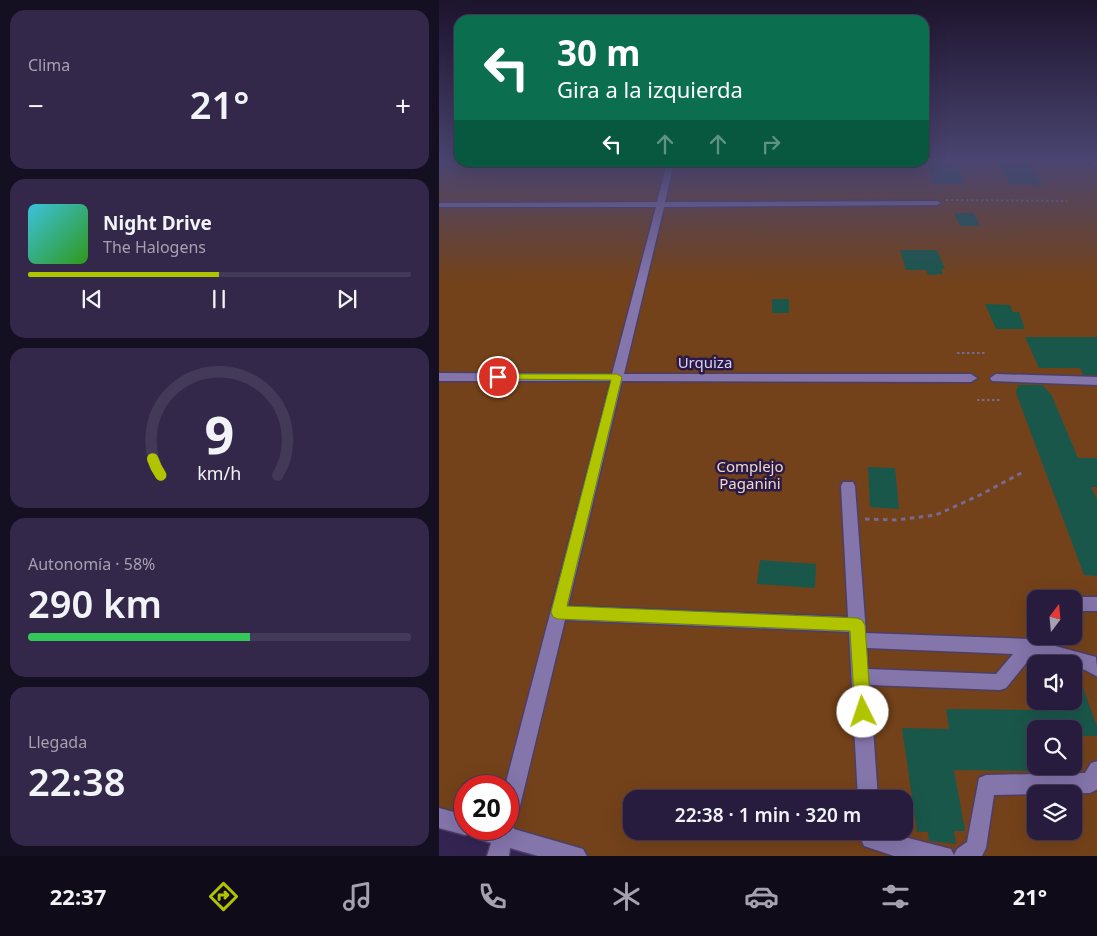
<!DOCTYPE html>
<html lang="es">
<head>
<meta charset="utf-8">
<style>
	body { margin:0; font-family:"Noto Sans",sans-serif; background:#332849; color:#f1f3f6; height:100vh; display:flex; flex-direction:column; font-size:19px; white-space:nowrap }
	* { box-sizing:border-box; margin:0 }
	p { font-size:16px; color:#a4a1b0 }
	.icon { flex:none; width:28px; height:28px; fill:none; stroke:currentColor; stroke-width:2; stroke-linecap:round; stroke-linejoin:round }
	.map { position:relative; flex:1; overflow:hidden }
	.details { display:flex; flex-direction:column; gap:10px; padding:10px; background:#150f22; width:439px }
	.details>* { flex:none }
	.top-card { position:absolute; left:15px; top:15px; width:475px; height:152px; border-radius:15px; box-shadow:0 5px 20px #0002,0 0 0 1px #433958; background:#0b6e4f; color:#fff; overflow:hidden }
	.needle { width:32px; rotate:16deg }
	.tools { position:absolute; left:588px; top:590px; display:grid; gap:10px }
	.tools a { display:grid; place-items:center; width:55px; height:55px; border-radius:10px; background:#271b3e; box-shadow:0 5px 20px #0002,0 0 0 1px #433958; font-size:25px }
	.speed { position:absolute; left:15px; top:775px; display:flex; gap:10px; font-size:25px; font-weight:700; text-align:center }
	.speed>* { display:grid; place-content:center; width:65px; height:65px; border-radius:50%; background:#271b3e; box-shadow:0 5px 20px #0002,0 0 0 1px #433958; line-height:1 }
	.speed .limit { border:8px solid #d22; background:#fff; color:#111 }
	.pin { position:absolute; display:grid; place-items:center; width:42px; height:42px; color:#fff; margin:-21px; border:2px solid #fff; border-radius:50%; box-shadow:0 1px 5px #0007 }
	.me { position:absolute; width:55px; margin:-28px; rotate:356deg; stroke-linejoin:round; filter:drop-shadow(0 0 4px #0008) }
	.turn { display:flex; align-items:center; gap:18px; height:105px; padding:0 20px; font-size:22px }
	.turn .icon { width:65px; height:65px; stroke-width:2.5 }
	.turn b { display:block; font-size:35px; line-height:42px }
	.lanes { display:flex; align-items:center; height:48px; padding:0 20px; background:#0003; justify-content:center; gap:25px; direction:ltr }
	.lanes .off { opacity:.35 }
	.big { font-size:38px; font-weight:600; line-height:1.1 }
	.details .widget { flex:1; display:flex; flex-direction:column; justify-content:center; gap:8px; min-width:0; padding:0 18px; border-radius:15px; background:#332849 }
	.details .dial { align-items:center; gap:0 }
	.dial svg { height:130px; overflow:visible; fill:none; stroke:#433958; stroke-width:7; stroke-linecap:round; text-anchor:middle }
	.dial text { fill:#f1f3f6; stroke:none }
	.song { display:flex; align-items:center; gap:15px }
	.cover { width:60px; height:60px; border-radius:8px; background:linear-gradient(135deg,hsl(190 70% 55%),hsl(110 70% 35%)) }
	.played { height:5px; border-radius:2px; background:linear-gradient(90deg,#b0c500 50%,#433958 50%) }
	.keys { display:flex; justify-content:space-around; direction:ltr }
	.heat { display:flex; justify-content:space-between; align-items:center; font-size:28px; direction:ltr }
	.charge { height:8px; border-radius:4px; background:linear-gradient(90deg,#34c759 58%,#433958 0) }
	.trip { position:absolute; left:184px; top:790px; width:290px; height:50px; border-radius:15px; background:#271b3e; box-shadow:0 5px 20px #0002,0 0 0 1px #433958; font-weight:600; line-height:50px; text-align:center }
	.tabs { display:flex; height:80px; justify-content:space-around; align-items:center; background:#100b19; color:#a4a1b0 }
	.tabs .icon { width:35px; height:35px }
	.tabs .active { color:#b0c500 }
	.tabs b { font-size:22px; color:#f1f3f6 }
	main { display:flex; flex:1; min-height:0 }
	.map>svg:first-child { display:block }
	.green { fill:#73421a; fill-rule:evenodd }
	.building { fill:#1a574b }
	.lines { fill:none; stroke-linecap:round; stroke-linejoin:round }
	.minor-casing { stroke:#4d3e67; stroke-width:3 }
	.major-casing { stroke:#4d3e67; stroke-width:3 }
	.path-far1 { stroke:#776a91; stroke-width:2; stroke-dasharray:2.5 2.5; stroke-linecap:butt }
	.path { stroke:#776a91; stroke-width:3; stroke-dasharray:4.5 4.5; stroke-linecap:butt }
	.minor { fill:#8475ab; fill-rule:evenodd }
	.major { fill:#9482c1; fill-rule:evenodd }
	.route { fill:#b0c500; stroke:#728000 }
	.labels { text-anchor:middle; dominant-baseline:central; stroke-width:5; stroke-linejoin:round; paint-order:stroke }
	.street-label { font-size:15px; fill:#d9d2ef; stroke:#2a1a47 }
	.park-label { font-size:15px; fill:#f0d8c6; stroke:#2a1a47 }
</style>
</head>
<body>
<main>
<section class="details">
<div class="widget"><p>Clima</p>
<div class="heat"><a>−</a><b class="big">21°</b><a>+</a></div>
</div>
<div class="widget">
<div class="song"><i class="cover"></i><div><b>Night Drive</b><p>The Halogens</p></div></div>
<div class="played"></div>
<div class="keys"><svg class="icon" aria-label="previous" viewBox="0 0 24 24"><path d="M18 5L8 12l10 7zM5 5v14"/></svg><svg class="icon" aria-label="pause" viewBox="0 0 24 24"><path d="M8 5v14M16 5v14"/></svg><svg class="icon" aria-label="next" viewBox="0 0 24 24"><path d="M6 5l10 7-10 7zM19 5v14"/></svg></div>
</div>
<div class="widget dial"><svg viewBox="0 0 100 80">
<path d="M14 69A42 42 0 1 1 86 69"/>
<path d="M14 69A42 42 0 0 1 9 59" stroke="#b0c500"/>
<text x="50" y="56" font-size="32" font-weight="700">9</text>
<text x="50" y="72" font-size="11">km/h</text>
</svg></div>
<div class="widget"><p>Autonomía · 58%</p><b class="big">290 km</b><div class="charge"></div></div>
<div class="widget"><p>Llegada</p><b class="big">22:38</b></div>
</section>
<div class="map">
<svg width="659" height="856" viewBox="0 0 659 856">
	<rect width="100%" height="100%" fill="#342452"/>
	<!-- green -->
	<path class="green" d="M0 162H655L659 165 658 856H137L39 829H69V786H26V825L0 818ZM596 599H634V636H596ZM596 664H634V701H596ZM596 729H634V766H596ZM596 794H634V831H596ZM192 799H465V831H192Z"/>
	<!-- building -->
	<g class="building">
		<path d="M487 162H516L526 184H495Z"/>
		<path d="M558 162H588L604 185 571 184Z"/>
		<path d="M515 213H535L541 226H521Z"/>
		<path d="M461 250H498L506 269H502L504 274 489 275 487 270H467Z"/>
		<rect x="333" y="299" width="17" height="14"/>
		<path d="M546 304 571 305 574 312H580L586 329H557Z"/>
		<path d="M586 337H659V375H644L641 368H600Z"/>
		<path d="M579 385H603L612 394 639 458H659V487H652L659 501V576L645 575 577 393Z"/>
		<path d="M429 467 456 468 460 509 431 507Z"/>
		<path d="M321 560 377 564 376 588 318 584Z"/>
		<path d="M634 668 637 669 659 729V736H634V729H596V771L515 770 526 831H515L517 844 490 841 489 832H478L463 728 510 729 507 709 605 710 602 701H634Z"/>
	</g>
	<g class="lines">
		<defs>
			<g id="minor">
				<path d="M228 162H235L226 202 498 201 502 203 498 205 225 207 185 374H532L538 378 532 382 183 381 129 606 409 617 402 486 404 482H414L416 486 427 633 590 639 657 657 659 677 646 670 634 666V664H624L593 656 567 688 561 690 431 685 439 799H419L410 632 126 620 79 814 76 821 73 823 75 829 144 849 148 856H99L71 848 70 856H48L52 843 32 836 31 833 26 835 0 828V808L26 815V829H69V786H66L172 381H0V373L173 374 217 207H0V203L218 202ZM428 648 574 654 557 674 429 669Z"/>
				<path d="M557 374 659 377V385L553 381 551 378Z"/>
				<path d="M634 597H659V611H634V599H629Z"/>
				<path d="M659 761V789L651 793 555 795 547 848 543 856H455L425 846 422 839V831H442L512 849 515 855 518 849 528 842 540 778 547 775 646 773 652 763Z"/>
			</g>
			<path id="major" d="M651 162H659V167Z"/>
		</defs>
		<!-- minor casing -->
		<use href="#minor" class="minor-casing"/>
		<!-- major casing -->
		<use href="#major" class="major-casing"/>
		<!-- path-far1 -->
		<g class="path-far1">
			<path d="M0 162H15"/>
			<path d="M507 200 628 201"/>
			<path d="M518 353H548"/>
			<path d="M538 400H563"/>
		</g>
		<!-- path -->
		<path class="path" d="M426 519 457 520 497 515 541 495 586 471"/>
		<!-- minor -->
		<use href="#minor" class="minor"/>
		<!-- major -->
		<use href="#major" class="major"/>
	</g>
	<!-- sky -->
	<linearGradient id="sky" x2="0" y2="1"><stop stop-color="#1d142d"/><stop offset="0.57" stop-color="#4a4571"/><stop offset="1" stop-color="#4a4571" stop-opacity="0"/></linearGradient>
	<rect width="659" height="282" fill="url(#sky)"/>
	<!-- route -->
	<path class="route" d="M59 374H178L183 377 128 606 418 618 423 620 426 625 432 712 430 718 424 720 418 718 416 712 411 631 119 619 114 617 112 612 172 380 56 379 54 377Z"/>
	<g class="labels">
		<!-- street labels -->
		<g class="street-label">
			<text x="266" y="362">Urquiza</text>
		</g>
		<!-- park labels -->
		<g class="park-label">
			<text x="311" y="466">Complejo<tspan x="311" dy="17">Paganini</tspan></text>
		</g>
	</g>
</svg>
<div class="tools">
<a><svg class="needle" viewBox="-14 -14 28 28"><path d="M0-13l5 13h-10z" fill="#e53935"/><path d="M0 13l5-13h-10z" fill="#a4a1b0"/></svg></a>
<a><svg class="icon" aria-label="sound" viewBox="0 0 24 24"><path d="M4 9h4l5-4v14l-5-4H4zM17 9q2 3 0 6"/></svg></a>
<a><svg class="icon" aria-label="search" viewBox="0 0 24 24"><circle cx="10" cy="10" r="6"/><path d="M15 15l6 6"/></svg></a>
<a><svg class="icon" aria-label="layers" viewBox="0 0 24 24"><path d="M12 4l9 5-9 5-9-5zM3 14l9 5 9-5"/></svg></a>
</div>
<div class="speed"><div class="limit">20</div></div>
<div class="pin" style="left:59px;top:377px;background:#d93025"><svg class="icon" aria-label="arrive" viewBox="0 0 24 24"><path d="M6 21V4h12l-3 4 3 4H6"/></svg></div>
<svg class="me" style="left:424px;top:712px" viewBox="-20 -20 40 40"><circle r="19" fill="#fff"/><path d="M0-13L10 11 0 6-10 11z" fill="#b0c500"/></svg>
<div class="trip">22:38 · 1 min · 320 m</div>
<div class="top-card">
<div class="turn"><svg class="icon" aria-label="left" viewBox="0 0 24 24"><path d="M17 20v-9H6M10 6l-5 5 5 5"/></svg><div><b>30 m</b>Gira a la izquierda</div></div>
<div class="lanes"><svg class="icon" aria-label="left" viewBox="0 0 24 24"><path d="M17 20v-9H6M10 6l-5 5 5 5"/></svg><svg class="icon off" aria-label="ahead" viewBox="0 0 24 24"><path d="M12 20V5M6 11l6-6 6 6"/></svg><svg class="icon off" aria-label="ahead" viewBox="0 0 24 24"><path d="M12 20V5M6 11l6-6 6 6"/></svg><svg class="icon off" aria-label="right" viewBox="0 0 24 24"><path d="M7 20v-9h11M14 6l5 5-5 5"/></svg></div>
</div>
</div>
</main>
<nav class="tabs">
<b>22:37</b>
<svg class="icon active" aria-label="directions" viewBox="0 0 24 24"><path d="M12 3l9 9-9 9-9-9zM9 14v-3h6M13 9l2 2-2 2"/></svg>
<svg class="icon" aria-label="music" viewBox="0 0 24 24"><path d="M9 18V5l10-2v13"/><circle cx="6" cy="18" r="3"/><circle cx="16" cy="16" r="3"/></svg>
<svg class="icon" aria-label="phone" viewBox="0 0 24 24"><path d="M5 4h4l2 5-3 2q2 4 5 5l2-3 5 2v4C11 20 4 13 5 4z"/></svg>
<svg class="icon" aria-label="climate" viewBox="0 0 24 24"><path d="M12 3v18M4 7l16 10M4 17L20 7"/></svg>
<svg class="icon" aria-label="car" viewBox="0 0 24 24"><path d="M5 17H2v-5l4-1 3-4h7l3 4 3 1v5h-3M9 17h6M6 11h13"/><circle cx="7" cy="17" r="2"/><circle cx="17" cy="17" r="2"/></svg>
<svg class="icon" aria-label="filters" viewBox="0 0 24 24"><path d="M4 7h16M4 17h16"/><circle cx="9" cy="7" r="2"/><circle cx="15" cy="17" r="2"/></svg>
<b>21°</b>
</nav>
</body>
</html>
